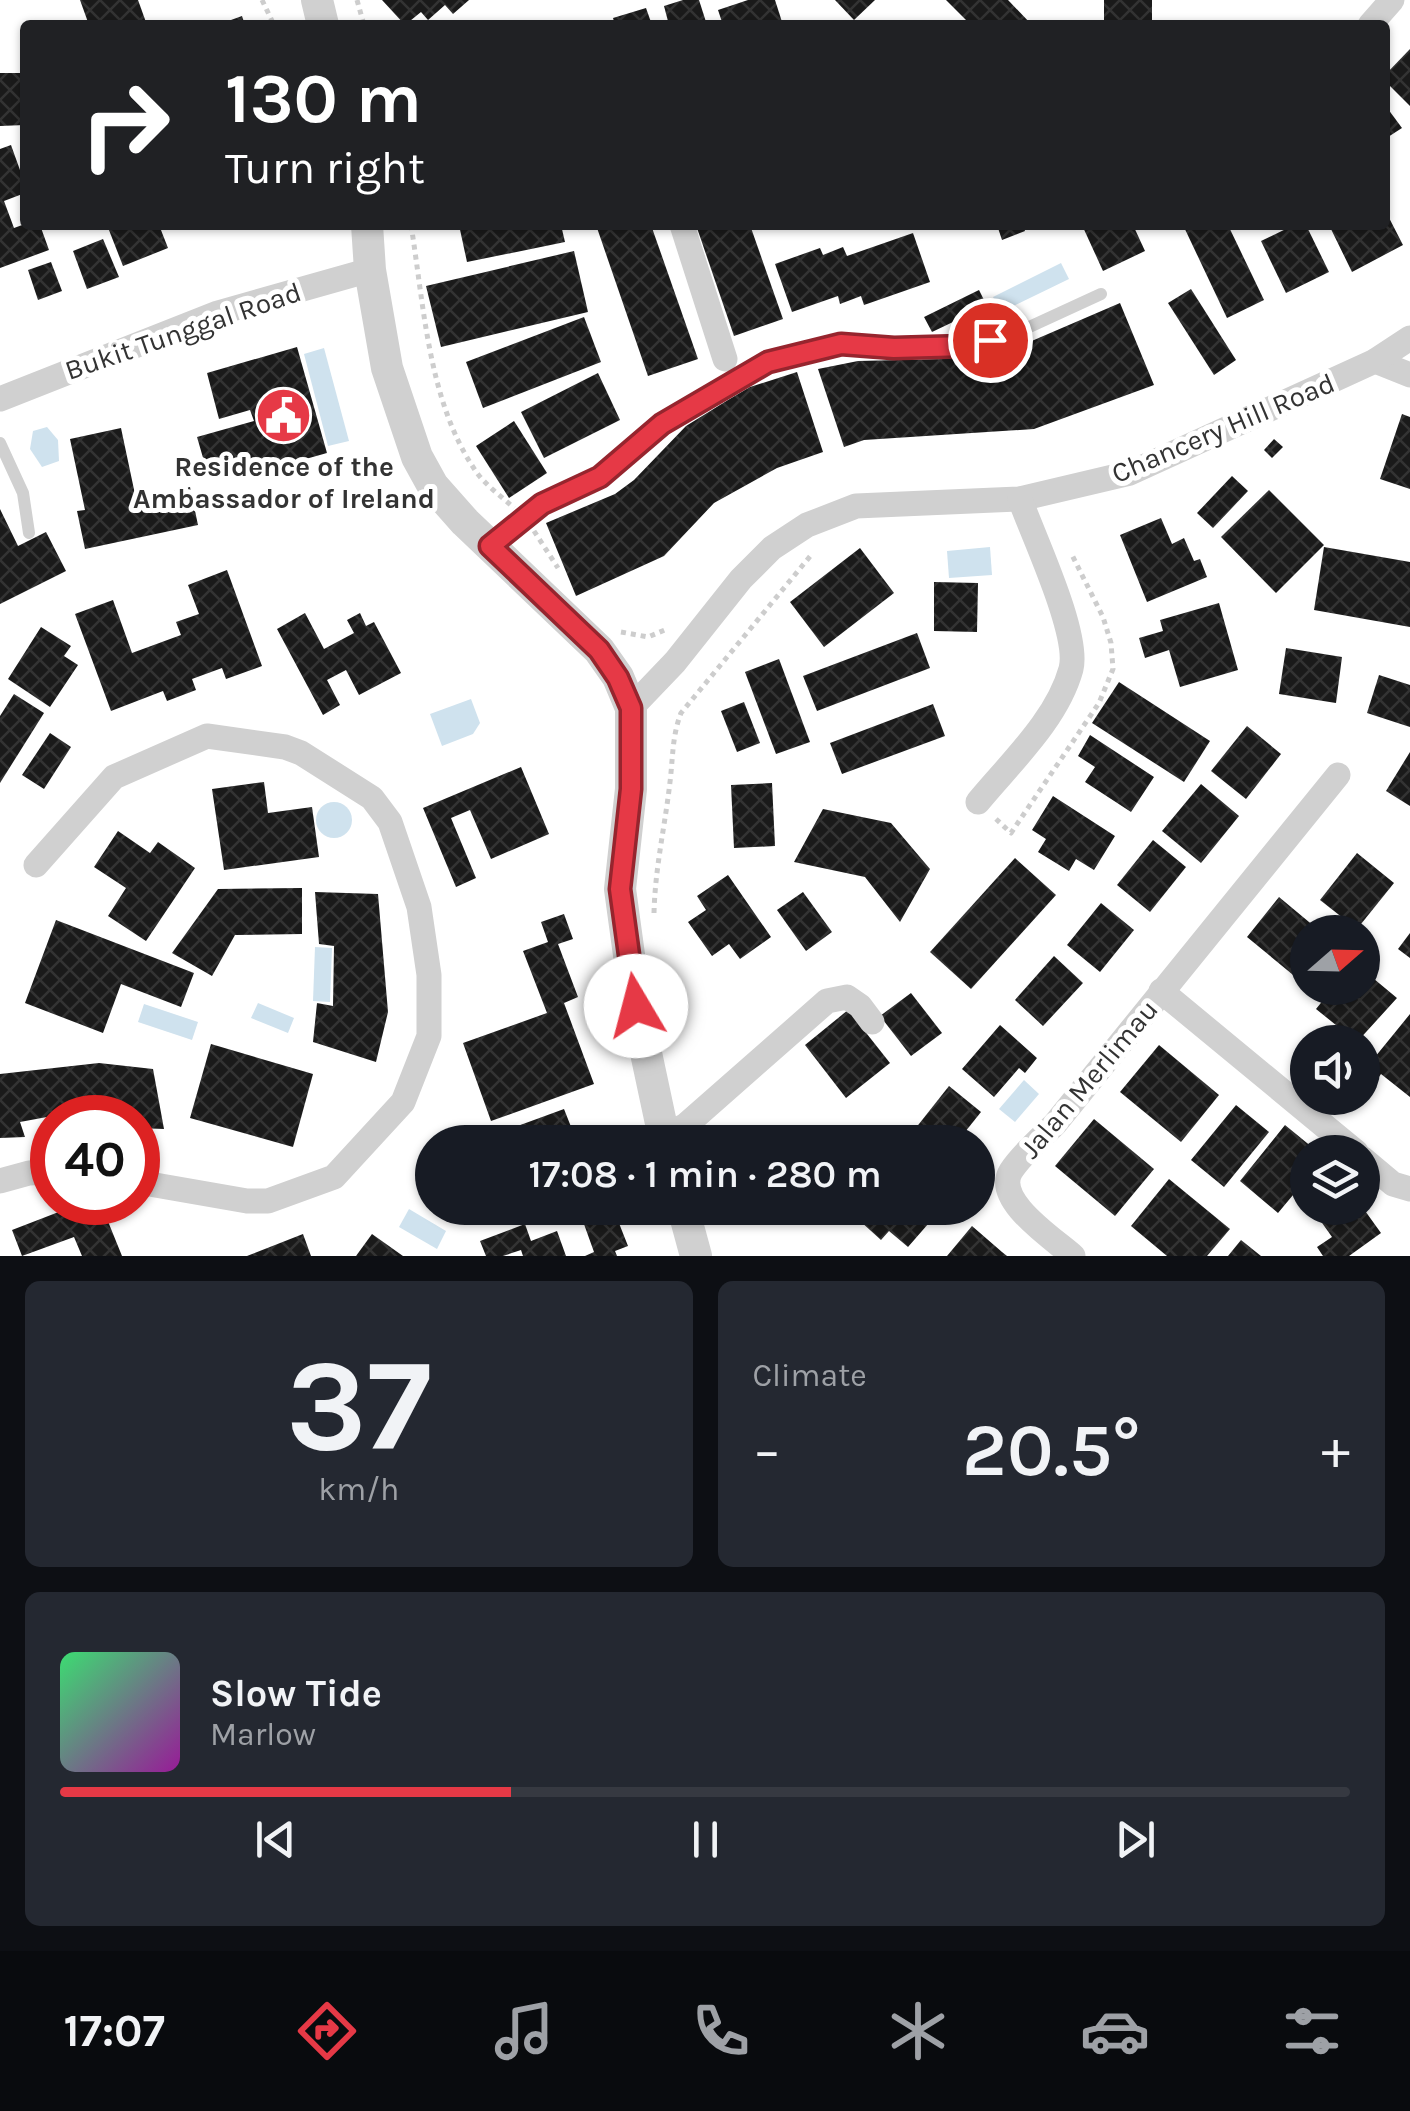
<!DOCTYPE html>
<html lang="en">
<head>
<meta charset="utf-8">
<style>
	body { margin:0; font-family:Karla,sans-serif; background:#242831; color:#f1f3f6; height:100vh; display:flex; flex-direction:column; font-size:38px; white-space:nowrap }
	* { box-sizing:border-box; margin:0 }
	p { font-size:32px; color:#9ea1a6 }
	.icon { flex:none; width:55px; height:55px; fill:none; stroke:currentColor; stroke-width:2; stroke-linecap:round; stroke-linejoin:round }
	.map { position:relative; height:1256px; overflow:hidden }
	.drawer { display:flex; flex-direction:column; gap:25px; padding:25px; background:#0d0f14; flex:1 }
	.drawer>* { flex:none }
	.banner { position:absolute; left:20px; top:20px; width:1370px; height:210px; border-radius:10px; box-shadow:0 2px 8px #0004; background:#202124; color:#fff; overflow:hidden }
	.needle { width:65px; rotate:70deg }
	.fabs { position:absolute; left:1290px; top:915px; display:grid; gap:20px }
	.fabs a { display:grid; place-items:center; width:90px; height:90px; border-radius:50%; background:#171b24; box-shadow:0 2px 8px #0004; font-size:50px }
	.speed { position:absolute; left:30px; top:1095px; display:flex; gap:20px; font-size:50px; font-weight:700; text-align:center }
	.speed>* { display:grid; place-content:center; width:130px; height:130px; border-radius:50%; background:#171b24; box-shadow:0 2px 8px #0004; line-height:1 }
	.speed .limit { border:15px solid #d22; background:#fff; color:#111 }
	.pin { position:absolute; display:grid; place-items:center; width:85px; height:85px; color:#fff; margin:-42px; border:5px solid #fff; border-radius:50%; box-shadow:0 2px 10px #0007 }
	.me { position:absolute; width:110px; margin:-55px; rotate:352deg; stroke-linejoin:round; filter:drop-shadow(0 0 8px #0008) }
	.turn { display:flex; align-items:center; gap:35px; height:210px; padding:0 40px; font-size:45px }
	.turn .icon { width:130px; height:130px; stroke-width:2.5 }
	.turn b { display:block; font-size:70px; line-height:85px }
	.big { font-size:75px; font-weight:600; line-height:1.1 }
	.drawer .card { flex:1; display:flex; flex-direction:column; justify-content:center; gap:15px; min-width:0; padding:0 35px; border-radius:15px; background:#242831 }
	.drawer .dial { align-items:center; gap:0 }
	.dial b { font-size:130px; line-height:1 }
	.song { display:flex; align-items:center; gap:30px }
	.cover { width:120px; height:120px; border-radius:15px; background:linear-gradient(135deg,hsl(140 70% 55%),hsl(300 70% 35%)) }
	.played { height:10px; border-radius:5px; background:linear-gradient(90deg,#e63946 35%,#363941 35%) }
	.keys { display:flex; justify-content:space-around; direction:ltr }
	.heat { display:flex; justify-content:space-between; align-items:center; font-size:55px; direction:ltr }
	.drawer .tiles { flex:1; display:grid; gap:25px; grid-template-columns:1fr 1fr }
	.card:last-child { grid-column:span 2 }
	.trip { position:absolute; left:415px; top:1125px; width:580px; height:100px; border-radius:50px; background:#171b24; box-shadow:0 2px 8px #0004; font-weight:600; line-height:100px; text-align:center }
	.dock { display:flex; height:160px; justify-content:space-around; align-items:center; background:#090b0e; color:#9ea1a6 }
	.dock .icon { width:70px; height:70px }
	.dock .on { color:#e63946 }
	.dock b { font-size:45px; color:#f1f3f6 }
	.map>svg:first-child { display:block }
	.water { fill:#cfe2ee }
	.building { fill:url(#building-cross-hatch) }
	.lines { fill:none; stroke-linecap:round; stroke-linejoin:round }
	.path { stroke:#cdcdcd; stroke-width:5; stroke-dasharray:5 5; stroke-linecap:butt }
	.service { stroke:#d0d0d0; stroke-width:12 }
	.minor { stroke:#d0d0d0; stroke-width:25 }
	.tertiary { stroke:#d0d0d0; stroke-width:32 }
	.route-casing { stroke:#96252e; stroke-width:25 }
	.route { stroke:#e63946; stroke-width:18 }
	.labels { text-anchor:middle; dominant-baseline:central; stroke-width:10; stroke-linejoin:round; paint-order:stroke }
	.street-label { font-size:28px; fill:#333; stroke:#fff }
	.poi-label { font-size:28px; font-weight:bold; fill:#333; stroke:#fff }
</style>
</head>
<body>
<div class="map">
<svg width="1410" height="1256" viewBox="0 0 1410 1256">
	<defs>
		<pattern id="building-cross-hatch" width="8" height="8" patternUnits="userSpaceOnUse" patternTransform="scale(2.5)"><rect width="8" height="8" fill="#1a1a1a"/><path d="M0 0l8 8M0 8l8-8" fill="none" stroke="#333"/></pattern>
	</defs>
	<rect width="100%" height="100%" fill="#fff"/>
	<!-- water -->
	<g class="water">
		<path d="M1061 263 1069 279 1001 312 993 297Z"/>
		<path d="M324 348 349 441 328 446 304 354Z"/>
		<path d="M47 427 58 440 59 461 42 467 30 449 33 431Z"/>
		<path d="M990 547 992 575 949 578 947 551Z"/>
		<path d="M471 699 480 723 473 734 442 746 430 714Z"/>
		<circle cx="334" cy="820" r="18"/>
		<path d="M315 947 332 948 330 1002 313 1001Z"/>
		<path d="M258 1003 294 1018 288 1033 251 1018Z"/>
		<path d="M144 1004 198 1022 192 1040 138 1022Z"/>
		<path d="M1024 1080 1039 1094 1015 1122 999 1109Z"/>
		<path d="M409 1209 446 1231 437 1249 399 1227Z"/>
	</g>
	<!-- building -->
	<g class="building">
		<path d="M80 0H138L147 25H89Z"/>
		<path d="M382 0H469L453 14 445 5 428 20 421 12 405 25Z"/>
		<path d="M683 0H699L707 25H669L664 6Z"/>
		<path d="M748 0H775L783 25H723L718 10Z"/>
		<path d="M835 0H875L854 20Z"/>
		<path d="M946 0H1008L1032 25H971Z"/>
		<rect x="1104" y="0" width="48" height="25"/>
		<path d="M646 8 652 25H615L613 18Z"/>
		<path d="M242 16 245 25H220V24Z"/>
		<path d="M1410 49V106L1385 81V75Z"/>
		<path d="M0 73H25V125L0 126Z"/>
		<path d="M1385 105 1402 128 1388 137 1385 133Z"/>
		<path d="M11 145 25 184V193L4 201 14 228 25 224 40 225 49 250 0 268V149Z"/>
		<path d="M1385 210 1403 245 1352 272 1329 225H1385Z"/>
		<path d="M107 225H159L168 248 123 266Z"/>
		<path d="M459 225H561L565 242 467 262Z"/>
		<path d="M596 225H651L698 359 648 376Z"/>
		<path d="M696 225H750L783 319 734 336Z"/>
		<path d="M997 225H1023L1025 231 1002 240Z"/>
		<path d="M1082 225H1133L1145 251 1103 271Z"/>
		<path d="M1183 225H1228L1264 300 1227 318Z"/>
		<path d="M1294 225H1306L1329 272 1286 293 1261 241Z"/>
		<path d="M913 233 930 282 864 305 861 296 840 304 838 296 792 312 775 264 820 248 823 255 843 247 847 256Z"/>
		<path d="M103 239 119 277 87 289 73 251Z"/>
		<path d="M574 251 588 312 441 347 426 286Z"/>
		<path d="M51 262 62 291 38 300 28 270Z"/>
		<path d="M1191 289 1236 360 1214 375 1168 303Z"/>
		<path d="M979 290 989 310 955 327 953 322 932 332 924 317Z"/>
		<path d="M1120 303 1154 385 1034 429 864 440 844 447 818 369 858 361 942 359 1004 353Z"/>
		<path d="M584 317 601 362 483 408 466 362Z"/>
		<path d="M297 347 327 453 234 479 232 469 208 475 197 437 254 421 250 410 219 419 207 373Z"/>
		<path d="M797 372 823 452 777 468 714 503 664 556 576 596 546 523 615 494 634 480 686 426 728 400 750 387Z"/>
		<path d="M598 373 620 420 544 458 521 412Z"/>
		<path d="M1402 414 1410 417V489L1380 479Z"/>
		<path d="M514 421 547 473 509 498 476 446Z"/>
		<path d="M121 428 136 499 190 487 198 525 85 549 77 511 85 510 70 439Z"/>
		<path d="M1274 439 1283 447 1272 458 1264 450Z"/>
		<path d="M1232 476 1248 491 1213 528 1197 513Z"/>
		<path d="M1269 490 1324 545 1276 593 1221 537Z"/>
		<path d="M0 509 18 546 46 532 66 571 0 604Z"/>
		<path d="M1161 518 1172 544 1184 538 1194 561 1200 559 1207 577 1147 602 1120 535Z"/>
		<path d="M1324 547 1410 562V627L1314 610Z"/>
		<path d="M860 548 894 593 824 647 790 602Z"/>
		<path d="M227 570 262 666 226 679 222 668 192 679 196 690 167 701 163 691 111 711 75 614 113 600 132 653 181 635 176 622 199 614 188 585Z"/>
		<path d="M934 582 978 583 977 632 934 631Z"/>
		<path d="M1219 603 1238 670 1180 687 1169 650 1145 658 1139 638 1163 631 1160 620Z"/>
		<path d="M305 613 324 649 354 633 347 620 360 613 366 626 374 622 401 673 359 695 346 670 327 680 340 705 323 715 277 629Z"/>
		<path d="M41 627 71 646 64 656 78 665 50 707 8 679Z"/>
		<path d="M917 633 930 668 817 711 803 676Z"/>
		<path d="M1286 648 1342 657 1336 703 1279 694Z"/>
		<path d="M779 659 810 742 776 754 745 672Z"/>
		<path d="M1379 675 1410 685V727L1367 713Z"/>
		<path d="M1119 682 1210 741 1184 782 1092 723Z"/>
		<path d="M14 694 44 713 0 783V716Z"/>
		<path d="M744 702 760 743 737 752 721 711Z"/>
		<path d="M933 704 945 736 842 774 830 743Z"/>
		<path d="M1247 726 1281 754 1246 799 1211 771Z"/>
		<path d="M50 733 71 747 44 789 22 775Z"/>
		<path d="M1090 735 1154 777 1131 812 1085 782 1095 767 1078 756Z"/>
		<path d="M1410 752V806L1386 791Z"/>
		<path d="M521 767 549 834 491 859 470 810 451 818 476 878 456 887 423 808Z"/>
		<path d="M264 782 268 813 312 807 319 857 224 870 212 789Z"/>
		<path d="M772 783 775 846 734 848 731 785Z"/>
		<path d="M1201 784 1239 816 1201 863 1162 831Z"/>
		<path d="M1053 796 1115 836 1094 870 1076 859 1069 871 1038 852 1046 839 1032 830Z"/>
		<path d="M823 809 891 823 930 869 900 922 865 877 794 862Z"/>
		<path d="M118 831 150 853 158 842 195 868 146 941 108 916 126 888 94 867Z"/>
		<path d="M1153 840 1186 867 1150 912 1117 885Z"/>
		<path d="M1357 853 1394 883 1357 929 1320 900Z"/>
		<path d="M1015 858 1056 895 971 989 930 952Z"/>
		<path d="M728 875 771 937 740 959 729 944 712 956 688 922 706 910 697 896Z"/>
		<path d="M302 888V934L235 935 212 976 172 953 218 889Z"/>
		<path d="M315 892 378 894 388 1012 376 1062 313 1042 317 1003 333 1006 334 946 319 944Z"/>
		<path d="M803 892 832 932 806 951 777 910Z"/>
		<path d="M1279 897 1321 932H1308V967L1298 979 1247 937Z"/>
		<path d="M1101 903 1134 930 1100 972 1067 945Z"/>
		<path d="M564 914 573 939 558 944 578 997 564 1003 594 1084 491 1121 463 1043 547 1013 523 951 548 942 541 922Z"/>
		<path d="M56 920 194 973 181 1007 121 984 103 1033 25 1003Z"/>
		<path d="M1410 933V958L1398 949Z"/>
		<path d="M1054 956 1083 983 1043 1026 1015 1000Z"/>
		<path d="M1362 969 1397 998 1357 1042 1316 1009 1333 988H1362Z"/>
		<path d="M911 993 942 1033 911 1056 880 1016Z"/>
		<path d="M848 1010 890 1063 846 1098 805 1045Z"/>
		<path d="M1410 1014V1097L1381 1074 1371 1088 1362 1081V1073Z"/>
		<path d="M1000 1025 1037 1058 1025 1073 1019 1068 994 1097 962 1069Z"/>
		<path d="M211 1044 313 1074 293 1147 190 1118Z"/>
		<path d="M1159 1045 1219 1095 1181 1142 1120 1092Z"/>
		<path d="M99 1063 153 1069 164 1129 138 1128V1118H91L90 1109 20 1122 25 1137 0 1138V1074Z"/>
		<path d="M949 1086 981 1112 957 1142H931L915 1129Z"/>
		<path d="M1236 1105 1269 1132 1224 1187 1191 1160Z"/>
		<path d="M564 1109 577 1142H474Z"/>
		<path d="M1094 1119 1154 1169 1115 1216 1055 1166Z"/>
		<path d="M1285 1125 1318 1152H1308V1177L1278 1213 1240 1181Z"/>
		<path d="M1169 1179 1230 1229 1207 1256H1167L1131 1226Z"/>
		<path d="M69 1208 74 1220 103 1209 122 1256H82L74 1237 22 1256 12 1230Z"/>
		<path d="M479 1208H514L483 1219Z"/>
		<path d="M594 1208H613L628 1246 615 1251 617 1256H585L594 1252 580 1213Z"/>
		<path d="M852 1208H942L908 1247 889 1231 881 1240 849 1211Z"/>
		<path d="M1334 1208H1363L1381 1233 1349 1256H1323L1317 1247 1332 1237 1320 1220Z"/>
		<path d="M525 1224 531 1241 557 1231 566 1256H523L521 1250 503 1256H486L480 1241Z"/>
		<path d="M972 1226 1002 1252 1007 1256H947Z"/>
		<path d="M303 1234 311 1256H247Z"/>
		<path d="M372 1234 403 1256H356Z"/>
		<path d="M1241 1240 1261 1256H1228Z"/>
	</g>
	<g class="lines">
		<!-- path -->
		<g class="path">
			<path d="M262 0 274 25"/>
			<path d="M357 0 364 25"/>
			<path d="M411 225C424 305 428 401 475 470 485 485 501 496 514 508"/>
			<path d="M534 531 558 568"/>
			<path d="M621 632 648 637 667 629"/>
			<path d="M996 819 1011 833 1099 703 1113 669 1111 643 1103 617 1071 553"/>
			<path d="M654 913C655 868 665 826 670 782 673 758 672 736 681 713L812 554"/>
		</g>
		<!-- service -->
		<g class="service">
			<path d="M0 443 23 493 29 533"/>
			<path d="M492 545 543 505 600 477 662 424 768 362 841 344 894 348 965 346 1014 334 1101 294"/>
		</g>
		<!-- minor -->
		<g class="minor">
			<path d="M1370 25 1392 0"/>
			<path d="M682 225 725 359"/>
			<path d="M1375 361 1410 375"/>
			<path d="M0 399 218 313 370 270"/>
			<path d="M631 708 675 662 741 579 772 548 807 525 856 506 1020 499 1130 473 1375 361 1410 338"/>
			<path d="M978 802C1010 763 1057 720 1071 669 1080 634 1033 536 1020 499"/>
			<path d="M36 865 114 777 207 736 285 747 301 753 372 798 390 822 419 907 429 975V1036L403 1102 334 1177 268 1201H247L138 1182"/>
			<path d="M1161 991 1356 1152"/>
			<path d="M663 1137 686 1125 827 1001 847 997 860 1006 872 1022"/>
			<path d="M1362 1158 1393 1184 1410 1189"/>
			<path d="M0 1181 29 1173 52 1172"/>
			<path d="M1073 1256C1054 1239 993 1200 1011 1171 1022 1154 1041 1138 1055 1124L1338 775"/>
		</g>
		<!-- tertiary -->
		<g class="tertiary">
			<path d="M317 0 323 25"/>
			<path d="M367 225 370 270 387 368 417 457 433 486 465 522 599 650 618 677 631 708V789L620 889 636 1006 665 1142"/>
			<path d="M683 1208 696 1256"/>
		</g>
	</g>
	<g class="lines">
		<defs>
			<path id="route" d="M636 1006 620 889 631 789V708L618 678 599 650 490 546 542 504 600 477 662 424 768 362 841 344 894 348 966 346 990 340"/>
		</defs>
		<!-- route casing -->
		<use href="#route" class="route-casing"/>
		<!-- route -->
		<use href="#route" class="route"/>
	</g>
	<!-- icons -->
	<defs>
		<symbol id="civic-disc" viewBox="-11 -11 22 22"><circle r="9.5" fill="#e63946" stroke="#fff"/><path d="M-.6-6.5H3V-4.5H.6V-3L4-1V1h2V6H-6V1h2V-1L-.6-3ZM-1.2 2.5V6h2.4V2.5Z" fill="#fff"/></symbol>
	</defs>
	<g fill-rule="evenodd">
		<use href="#civic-disc" x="252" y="384" width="63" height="63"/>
	</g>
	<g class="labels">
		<!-- street labels -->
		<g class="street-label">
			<text transform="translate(183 331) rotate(-19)">Bukit Tunggal Road</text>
			<text transform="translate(1223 428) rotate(-23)">Chancery Hill Road</text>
			<text transform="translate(1089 1079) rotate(-50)">Jalan Merlimau</text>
		</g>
		<!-- poi labels -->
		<g class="poi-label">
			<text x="284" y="466">Residence of the<tspan x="284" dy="32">Ambassador of Ireland</tspan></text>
		</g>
	</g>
</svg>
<div class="fabs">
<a><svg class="needle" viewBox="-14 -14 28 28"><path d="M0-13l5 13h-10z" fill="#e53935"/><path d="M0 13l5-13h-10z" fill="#9ea1a6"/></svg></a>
<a><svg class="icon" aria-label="sound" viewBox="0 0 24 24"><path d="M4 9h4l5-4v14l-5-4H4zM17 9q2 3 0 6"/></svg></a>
<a><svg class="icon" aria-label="layers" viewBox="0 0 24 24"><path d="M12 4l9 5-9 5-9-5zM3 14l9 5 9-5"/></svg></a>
</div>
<div class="speed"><div class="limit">40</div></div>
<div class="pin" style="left:990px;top:340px;background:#d93025"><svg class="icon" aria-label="arrive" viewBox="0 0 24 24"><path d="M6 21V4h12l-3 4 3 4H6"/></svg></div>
<svg class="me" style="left:636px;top:1006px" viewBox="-20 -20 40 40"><circle r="19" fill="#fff"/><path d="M0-13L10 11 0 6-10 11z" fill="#e63946"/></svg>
<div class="trip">17:08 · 1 min · 280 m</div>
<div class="banner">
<div class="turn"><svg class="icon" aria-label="right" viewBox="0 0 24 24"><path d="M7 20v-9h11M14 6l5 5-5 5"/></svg><div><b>130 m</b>Turn right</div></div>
</div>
</div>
<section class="drawer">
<div class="tiles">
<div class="card dial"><b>37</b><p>km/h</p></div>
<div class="card"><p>Climate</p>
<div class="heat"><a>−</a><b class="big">20.5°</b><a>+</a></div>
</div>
<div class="card">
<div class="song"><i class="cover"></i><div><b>Slow Tide</b><p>Marlow</p></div></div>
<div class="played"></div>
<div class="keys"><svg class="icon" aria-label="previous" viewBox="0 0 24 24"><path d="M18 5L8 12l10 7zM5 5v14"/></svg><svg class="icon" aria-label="pause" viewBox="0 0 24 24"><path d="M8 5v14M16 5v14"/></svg><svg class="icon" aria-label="next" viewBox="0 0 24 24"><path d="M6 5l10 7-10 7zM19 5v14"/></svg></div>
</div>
</div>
</section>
<nav class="dock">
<b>17:07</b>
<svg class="icon on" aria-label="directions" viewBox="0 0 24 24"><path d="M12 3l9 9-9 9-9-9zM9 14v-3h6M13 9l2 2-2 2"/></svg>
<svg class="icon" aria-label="music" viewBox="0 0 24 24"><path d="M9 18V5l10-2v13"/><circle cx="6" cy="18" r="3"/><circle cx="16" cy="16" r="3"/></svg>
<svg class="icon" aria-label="phone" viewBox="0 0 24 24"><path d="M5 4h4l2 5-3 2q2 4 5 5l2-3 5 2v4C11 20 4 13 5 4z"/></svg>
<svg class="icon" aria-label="climate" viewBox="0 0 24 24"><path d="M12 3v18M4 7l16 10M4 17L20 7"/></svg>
<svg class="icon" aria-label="car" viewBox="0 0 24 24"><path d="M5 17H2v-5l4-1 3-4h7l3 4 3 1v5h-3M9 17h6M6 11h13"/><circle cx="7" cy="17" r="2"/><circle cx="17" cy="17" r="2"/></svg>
<svg class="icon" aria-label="filters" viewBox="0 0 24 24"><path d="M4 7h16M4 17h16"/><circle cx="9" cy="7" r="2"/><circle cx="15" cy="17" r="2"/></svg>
</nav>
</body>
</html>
